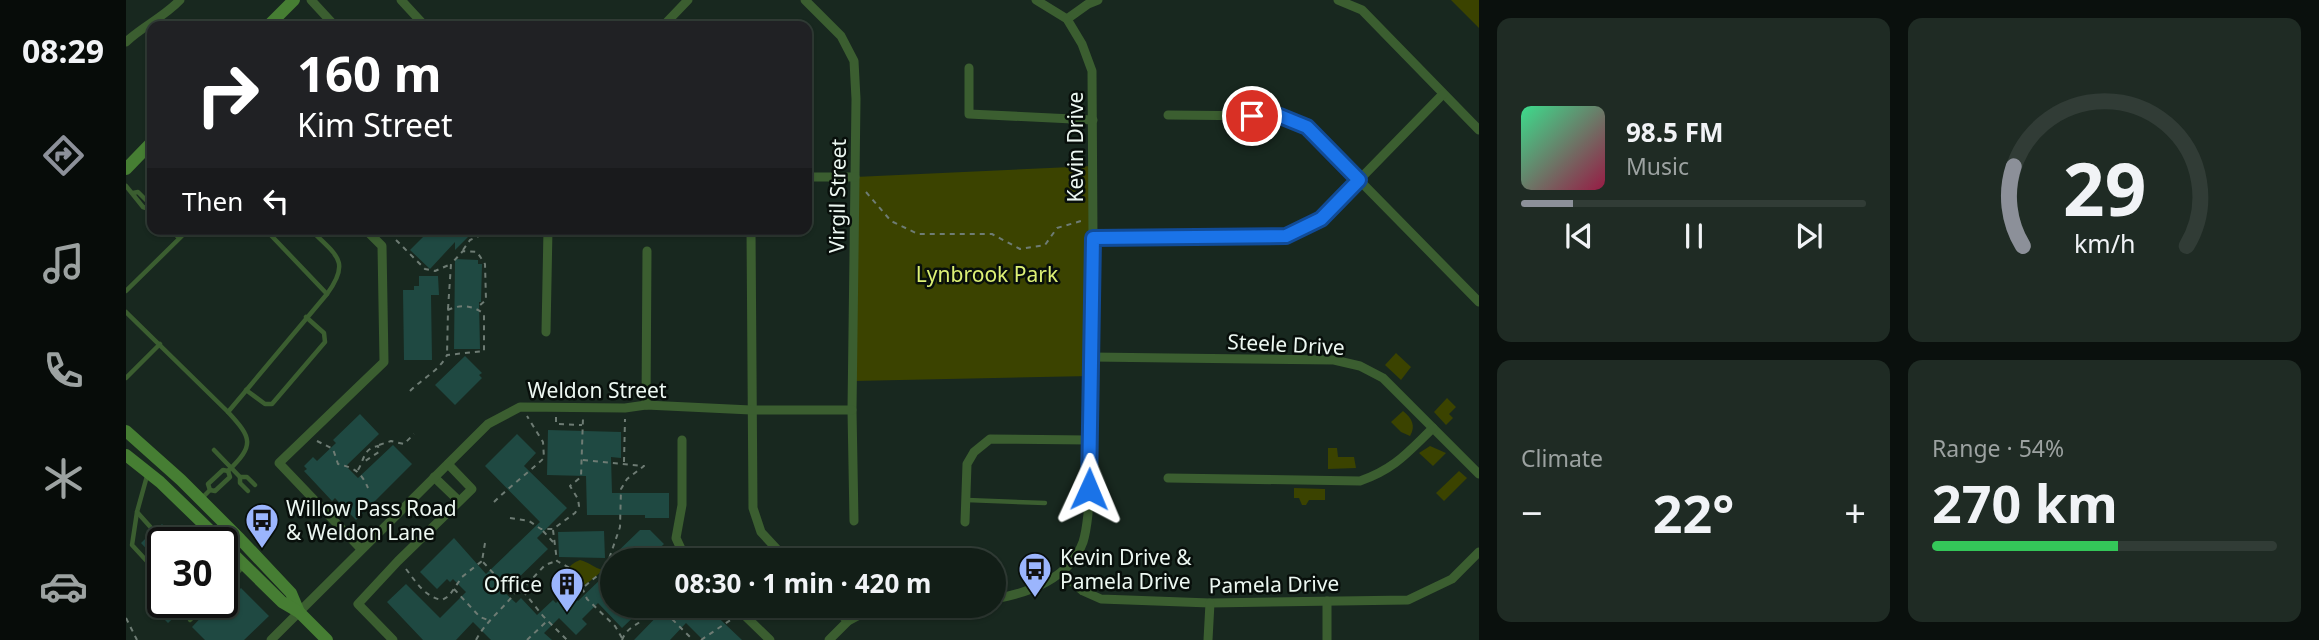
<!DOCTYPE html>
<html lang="en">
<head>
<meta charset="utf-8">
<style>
	body { margin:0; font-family:"Noto Sans",sans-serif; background:#1f2b24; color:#f1f3f6; height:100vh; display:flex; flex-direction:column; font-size:26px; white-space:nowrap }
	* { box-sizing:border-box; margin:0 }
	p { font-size:23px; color:#9ca2a1 }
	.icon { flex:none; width:38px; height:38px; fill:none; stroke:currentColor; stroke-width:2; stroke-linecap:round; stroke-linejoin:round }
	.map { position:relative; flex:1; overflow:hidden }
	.sheet { display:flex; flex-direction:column; gap:18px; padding:18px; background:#0a100d; width:840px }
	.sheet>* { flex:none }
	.top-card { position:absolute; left:21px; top:21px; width:665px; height:214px; border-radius:14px; box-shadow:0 2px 5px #0004,0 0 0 2px #313c36; background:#202124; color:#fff; overflow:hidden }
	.speed { position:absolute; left:21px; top:527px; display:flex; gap:14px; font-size:35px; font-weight:700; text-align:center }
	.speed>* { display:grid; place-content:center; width:91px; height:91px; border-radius:50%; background:#121e17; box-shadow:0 2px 5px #0004,0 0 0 2px #313c36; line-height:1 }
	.speed .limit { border:4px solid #111; border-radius:10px; background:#fff; color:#111 }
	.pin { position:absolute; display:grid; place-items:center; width:60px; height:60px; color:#fff; margin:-30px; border:4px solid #fff; border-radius:50%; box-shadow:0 2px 7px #0007 }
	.me { position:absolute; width:77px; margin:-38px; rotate:1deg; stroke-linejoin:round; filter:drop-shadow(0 0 5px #0008) }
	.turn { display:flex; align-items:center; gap:24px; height:147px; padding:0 35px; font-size:32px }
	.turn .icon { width:91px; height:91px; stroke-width:2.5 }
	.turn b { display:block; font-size:49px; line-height:60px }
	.then { display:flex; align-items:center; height:66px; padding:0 35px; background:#0003; gap:14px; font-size:26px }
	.big { font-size:52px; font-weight:700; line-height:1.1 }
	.sheet .card { flex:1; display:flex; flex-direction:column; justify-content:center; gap:10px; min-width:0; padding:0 24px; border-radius:14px; background:#1f2b24 }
	.sheet .dial { align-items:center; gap:0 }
	.dial svg { height:182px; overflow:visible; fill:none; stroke:#313c36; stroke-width:7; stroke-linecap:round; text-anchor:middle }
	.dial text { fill:#f1f3f6; stroke:none }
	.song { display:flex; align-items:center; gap:21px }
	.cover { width:84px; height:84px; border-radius:10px; background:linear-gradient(135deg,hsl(150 70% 55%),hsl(340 70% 35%)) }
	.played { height:7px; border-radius:4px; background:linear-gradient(90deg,#8c9099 15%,#313c36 15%) }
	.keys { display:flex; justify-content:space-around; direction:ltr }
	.heat { display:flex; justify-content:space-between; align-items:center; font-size:38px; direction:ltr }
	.charge { height:10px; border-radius:5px; background:linear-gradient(90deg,#34c759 54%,#313c36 0) }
	.sheet .tiles { flex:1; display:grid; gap:18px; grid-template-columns:repeat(2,1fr) }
	.trip { position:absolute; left:474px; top:548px; width:406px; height:70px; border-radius:35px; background:#121e17; box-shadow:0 2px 5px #0004,0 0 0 2px #313c36; font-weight:700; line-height:70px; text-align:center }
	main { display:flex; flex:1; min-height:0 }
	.tab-bar { display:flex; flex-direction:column; width:126px; justify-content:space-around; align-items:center; background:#070c09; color:#9ca2a1 }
	.tab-bar .icon { width:49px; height:49px }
	.tab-bar .active { color:#8c9099 }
	.tab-bar b { font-size:32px; color:#f1f3f6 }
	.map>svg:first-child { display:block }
	.green { fill:#3b4300 }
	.building { fill:#1f4942 }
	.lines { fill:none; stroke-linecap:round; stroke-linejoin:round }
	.path { stroke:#6e7c74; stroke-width:2; stroke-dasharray:5 5; stroke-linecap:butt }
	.lane { stroke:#3b5e30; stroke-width:4.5 }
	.street { stroke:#3b5e30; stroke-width:9 }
	.secondary { stroke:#467e33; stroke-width:12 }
	.route-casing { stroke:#114b97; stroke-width:18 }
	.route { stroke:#1a73e8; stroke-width:12 }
	.labels { text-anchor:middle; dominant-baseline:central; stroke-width:5; stroke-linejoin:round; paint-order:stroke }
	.street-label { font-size:21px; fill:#edf8f2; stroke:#080f0b }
	.park-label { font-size:21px; fill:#ddf175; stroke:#080f0b }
	.poi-label { font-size:21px; fill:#edf8f2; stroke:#080f0b; text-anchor:start }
</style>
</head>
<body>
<main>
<nav class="tab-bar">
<b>08:29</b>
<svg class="icon active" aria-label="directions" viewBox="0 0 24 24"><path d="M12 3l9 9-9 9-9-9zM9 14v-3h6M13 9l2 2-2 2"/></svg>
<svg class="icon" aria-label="music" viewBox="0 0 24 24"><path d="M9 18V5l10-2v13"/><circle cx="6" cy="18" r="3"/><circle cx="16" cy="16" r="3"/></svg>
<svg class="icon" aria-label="phone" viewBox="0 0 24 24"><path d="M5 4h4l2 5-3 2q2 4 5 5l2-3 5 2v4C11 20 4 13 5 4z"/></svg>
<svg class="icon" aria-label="climate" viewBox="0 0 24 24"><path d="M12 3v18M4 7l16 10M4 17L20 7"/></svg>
<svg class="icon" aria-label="car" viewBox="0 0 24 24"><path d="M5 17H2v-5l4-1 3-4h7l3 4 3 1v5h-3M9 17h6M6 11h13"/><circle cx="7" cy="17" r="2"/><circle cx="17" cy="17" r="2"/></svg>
</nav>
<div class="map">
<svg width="1353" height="640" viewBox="0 0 1353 640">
	<rect width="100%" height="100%" fill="#18281f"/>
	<!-- green -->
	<g class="green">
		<path d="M1325 0H1353V28Z"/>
		<path d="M967 166 965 376 727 381 729 177Z"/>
		<path d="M1270 353 1285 367 1275 380 1259 365Z"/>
		<path d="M1321 398 1330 407 1323 414 1327 418 1320 425 1308 412Z"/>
		<path d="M1277 411C1286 418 1290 426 1284 436L1275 432 1265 422Z"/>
		<path d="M1304 446 1320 453 1307 466 1293 453Z"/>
		<path d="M1202 448H1211L1212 457H1228L1230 468 1202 469Z"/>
		<path d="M1333 471 1341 478 1318 501 1310 493Z"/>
		<path d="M1168 488 1199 489V500H1183L1180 505H1176L1173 498H1168Z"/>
		<path d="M454 560C463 562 468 568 477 570 464 581 455 592 438 587 438 574 441 565 454 560Z"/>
	</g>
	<!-- building -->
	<g class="building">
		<path d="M305 229H350L329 250V242L304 269 284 250Z"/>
		<path d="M329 259 352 260V264H356L355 302H353L354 349H328Z"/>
		<path d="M293 276H312L313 295H305L306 360H278L277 290H288V286H293Z"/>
		<path d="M339 356 356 373 353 375 356 378 329 405 309 385Z"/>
		<path d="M234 414 253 434 220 466 232 478 267 445 286 464 230 520 209 498 206 501 178 471 181 469 178 466 187 457 191 461 210 443 207 440Z"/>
		<path d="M422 430 495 432V458L485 457 486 493H543V518H519V515H461L460 476 421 475Z"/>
		<path d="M391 434 410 453 398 466 441 508 411 538 422 549 378 592 390 603 395 598 411 615 427 600 430 603 442 591 452 601 480 574 486 580V606H519L496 628 472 603 456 619 461 624 450 635 433 618 418 633 426 640H365L347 622 330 640H297L261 602 280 584 314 618 340 592 327 579 324 582 321 579 311 589 294 572 328 538 360 574 414 522 359 466Z"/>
		<path d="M36 524 53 542H37V551L29 558 15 543 24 534H32V528Z"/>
		<path d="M514 530H524L538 544 525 556 522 553 515 560H494L497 557H486Z"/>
		<path d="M478 531 479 558 433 557 432 532Z"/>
		<path d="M37 588V602H64L42 623 22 603Z"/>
		<path d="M115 588 143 616 118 640H79L66 627 82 610 87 615Z"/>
		<path d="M541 606H580L616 640H577L560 623 544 640H508Z"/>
	</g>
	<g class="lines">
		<!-- path -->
		<g class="path">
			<path d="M740 192 765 221 792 234H866L894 249 919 245 931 228 955 221"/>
			<path d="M270 240 299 269 309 271 325 264"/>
			<path d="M337 250 344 240 355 235 357 229"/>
			<path d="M322 309 325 264 337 251 351 252 359 264 360 300 352 307"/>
			<path d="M284 391C297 378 313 371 321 355L358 351V314C347 305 334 304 322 310L321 355"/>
			<path d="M430 417V424L456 425"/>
			<path d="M191 441 207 449 212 464C229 468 235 472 242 488"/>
			<path d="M253 445 265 441 278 444 288 434"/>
			<path d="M457 460 518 466 501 479 495 489 494 527 483 559 486 572"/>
			<path d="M498 462 499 419"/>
			<path d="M232 470C239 458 237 449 252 446L253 452 236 463"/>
			<path d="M368 502C384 486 401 474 418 458L417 442 401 416"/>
			<path d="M384 518 403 521 415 529H427L449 513 453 506 452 499 444 486 455 477 457 418"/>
			<path d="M427 530 431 561 449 571 461 599 489 626 496 638"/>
			<path d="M417 531 427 542"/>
			<path d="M359 543 356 561 386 593 394 592 419 565 430 561"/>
			<path d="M280 569C290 582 299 597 316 600L323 596 336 577 356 561"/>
			<path d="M459 586 477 571 483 560"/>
			<path d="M328 589 354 617 362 620"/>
			<path d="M397 591 417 616 441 640"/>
			<path d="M520 609 529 612 538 611 567 640"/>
			<path d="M0 618 11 640"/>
			<path d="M350 640C360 621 376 610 389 593"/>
			<path d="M401 640 421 621"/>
			<path d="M496 640C503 621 522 627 519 606"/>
			<path d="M575 640 606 619"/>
		</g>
		<!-- lane -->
		<g class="lane">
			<path d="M0 186 17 207 23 209"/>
			<path d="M7 193 12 192 22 202 26 211"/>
			<path d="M44 229 53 238"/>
			<path d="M184 229C209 255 226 260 201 294"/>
			<path d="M0 291 63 229"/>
			<path d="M0 312 102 412C126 438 129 445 102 471L97 470 82 484 84 490"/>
			<path d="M0 378 34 344"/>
			<path d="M120 390 139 404H146L199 342 198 333 180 317"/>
			<path d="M102 412 201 294 139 229"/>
			<path d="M88 450 114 477H121L129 485"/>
			<path d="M21 476 11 512 6 545 29 570 37 563"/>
			<path d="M114 477V483L122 491"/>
			<path d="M75 499 84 490 89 491 104 477 102 471"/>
			<path d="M841 500 919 503"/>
			<path d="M11 512 28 531"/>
			<path d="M96 588 118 566"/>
			<path d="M64 620 82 602"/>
		</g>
		<!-- street -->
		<g class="street">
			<path d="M185 0 209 26"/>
			<path d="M275 0 299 26"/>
			<path d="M679 0 715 36 728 61 730 99 726 410 728 521"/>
			<path d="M1212 0 1236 10 1353 130"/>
			<path d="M941 19 962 4 972 0"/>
			<path d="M537 26 562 0"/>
			<path d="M0 42C17 26 38 17 54 0"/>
			<path d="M843 68V114L967 120"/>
			<path d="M1042 115 1154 116 1181 127 1353 302"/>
			<path d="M681 177H729"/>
			<path d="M625 229 627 508 635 532 661 560"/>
			<path d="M967 238 1160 236 1195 219 1317 94"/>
			<path d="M420 332 422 229"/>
			<path d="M965 357 1208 360 1234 366 1257 378 1353 474"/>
			<path d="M520 405 521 251"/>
			<path d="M556 440V505L550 538 556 551 565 560"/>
			<path d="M308 477 333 501"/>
			<path d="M1042 478 1234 481C1269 469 1282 452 1307 428"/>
			<path d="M839 522 841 464 848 452 864 439 963 440"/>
			<path d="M235 549 153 463 258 362 256 246 239 229"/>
			<path d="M936 573 957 591 975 599 1084 603 1282 600 1326 579 1353 552"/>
			<path d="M868 599C903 593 944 578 957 542 960 533 961 523 962 514L967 238 966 71 956 44 941 19 910 0"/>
			<path d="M1201 601V640"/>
			<path d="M609 606 644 640"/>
			<path d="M706 606 722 621"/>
			<path d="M145 640 362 424 394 407 499 408 520 405 625 410H726"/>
			<path d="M267 640 232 604 272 561 346 489 322 464"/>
			<path d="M703 640 722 621 750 606"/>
			<path d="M1082 640 1084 603"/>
		</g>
		<!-- secondary -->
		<g class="secondary">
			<path d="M142 26 168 0"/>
			<path d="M0 169 26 142"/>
			<path d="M0 431 55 480 114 539 165 593 173 612"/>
			<path d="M0 455 34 482 96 542"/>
			<path d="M96 543 156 602 173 612 201 640"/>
		</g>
	</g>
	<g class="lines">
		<defs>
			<path id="route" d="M963 489 967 238 1160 236 1195 219 1233 180 1181 127 1154 116H1126"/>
		</defs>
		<!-- route casing -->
		<use href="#route" class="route-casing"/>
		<!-- route -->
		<use href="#route" class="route"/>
	</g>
	<!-- icons -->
	<defs>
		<symbol id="bus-pin" viewBox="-11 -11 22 30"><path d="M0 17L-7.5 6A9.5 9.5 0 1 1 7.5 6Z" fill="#9bb5fd" stroke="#080f0b"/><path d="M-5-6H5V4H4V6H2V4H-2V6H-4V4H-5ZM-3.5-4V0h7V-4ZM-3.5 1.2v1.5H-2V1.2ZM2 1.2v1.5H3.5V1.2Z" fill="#111"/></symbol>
		<symbol id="building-pin" viewBox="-11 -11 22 30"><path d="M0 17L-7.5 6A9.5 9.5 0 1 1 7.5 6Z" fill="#9bb5fd" stroke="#080f0b"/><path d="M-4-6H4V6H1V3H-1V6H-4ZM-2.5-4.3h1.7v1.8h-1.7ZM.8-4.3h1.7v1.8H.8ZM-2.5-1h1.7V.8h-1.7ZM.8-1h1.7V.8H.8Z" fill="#111"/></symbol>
	</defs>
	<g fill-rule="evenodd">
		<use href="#bus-pin" x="117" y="501" width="38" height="52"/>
		<use href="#bus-pin" x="890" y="550" width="38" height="52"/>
		<use href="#building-pin" x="422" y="565" width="38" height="52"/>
	</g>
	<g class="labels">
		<!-- street labels -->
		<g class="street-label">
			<text transform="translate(949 147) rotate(-90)">Kevin Drive</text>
			<text transform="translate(711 196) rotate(-89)">Virgil Street</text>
			<text transform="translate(1160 344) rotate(3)">Steele Drive</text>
			<text x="471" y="390">Weldon Street</text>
			<text transform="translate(1148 584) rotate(-1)">Pamela Drive</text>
		</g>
		<!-- park labels -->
		<g class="park-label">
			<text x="861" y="274">Lynbrook Park</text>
		</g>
		<!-- poi labels -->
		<g class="poi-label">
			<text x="160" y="508">Willow Pass Road<tspan x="160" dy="24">&amp; Weldon Lane</tspan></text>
			<text x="934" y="557">Kevin Drive &amp;<tspan x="934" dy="24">Pamela Drive</tspan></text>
			<text x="416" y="584" text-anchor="end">Office</text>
		</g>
	</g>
</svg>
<div class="speed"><div class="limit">30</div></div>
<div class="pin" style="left:1126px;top:116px;background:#d93025"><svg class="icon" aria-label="arrive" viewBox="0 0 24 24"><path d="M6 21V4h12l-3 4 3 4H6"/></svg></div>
<svg class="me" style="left:963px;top:489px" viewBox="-20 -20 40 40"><path d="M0-17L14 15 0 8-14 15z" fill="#1a73e8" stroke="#fff" stroke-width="4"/></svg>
<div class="trip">08:30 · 1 min · 420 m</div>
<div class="top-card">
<div class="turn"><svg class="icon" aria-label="right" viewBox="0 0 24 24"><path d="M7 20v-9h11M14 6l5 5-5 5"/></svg><div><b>160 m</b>Kim Street</div></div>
<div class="then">Then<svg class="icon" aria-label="left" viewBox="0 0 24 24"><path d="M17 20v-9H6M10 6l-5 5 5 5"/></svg></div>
</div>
</div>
<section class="sheet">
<div class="tiles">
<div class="card">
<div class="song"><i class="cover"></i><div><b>98.5 FM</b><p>Music</p></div></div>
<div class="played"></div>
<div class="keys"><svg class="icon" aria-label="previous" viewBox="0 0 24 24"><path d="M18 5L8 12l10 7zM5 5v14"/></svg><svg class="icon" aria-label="pause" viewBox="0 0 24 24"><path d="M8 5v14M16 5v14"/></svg><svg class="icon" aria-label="next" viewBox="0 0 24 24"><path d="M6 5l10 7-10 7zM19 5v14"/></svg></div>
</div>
<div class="card dial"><svg viewBox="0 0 100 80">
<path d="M14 69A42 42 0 1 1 86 69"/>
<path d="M14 69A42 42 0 0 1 10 34" stroke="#8c9099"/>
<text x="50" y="56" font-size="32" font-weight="700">29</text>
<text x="50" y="72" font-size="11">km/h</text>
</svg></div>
<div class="card"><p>Climate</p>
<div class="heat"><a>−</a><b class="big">22°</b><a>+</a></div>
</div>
<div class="card"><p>Range · 54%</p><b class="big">270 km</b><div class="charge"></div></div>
</div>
</section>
</main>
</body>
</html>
